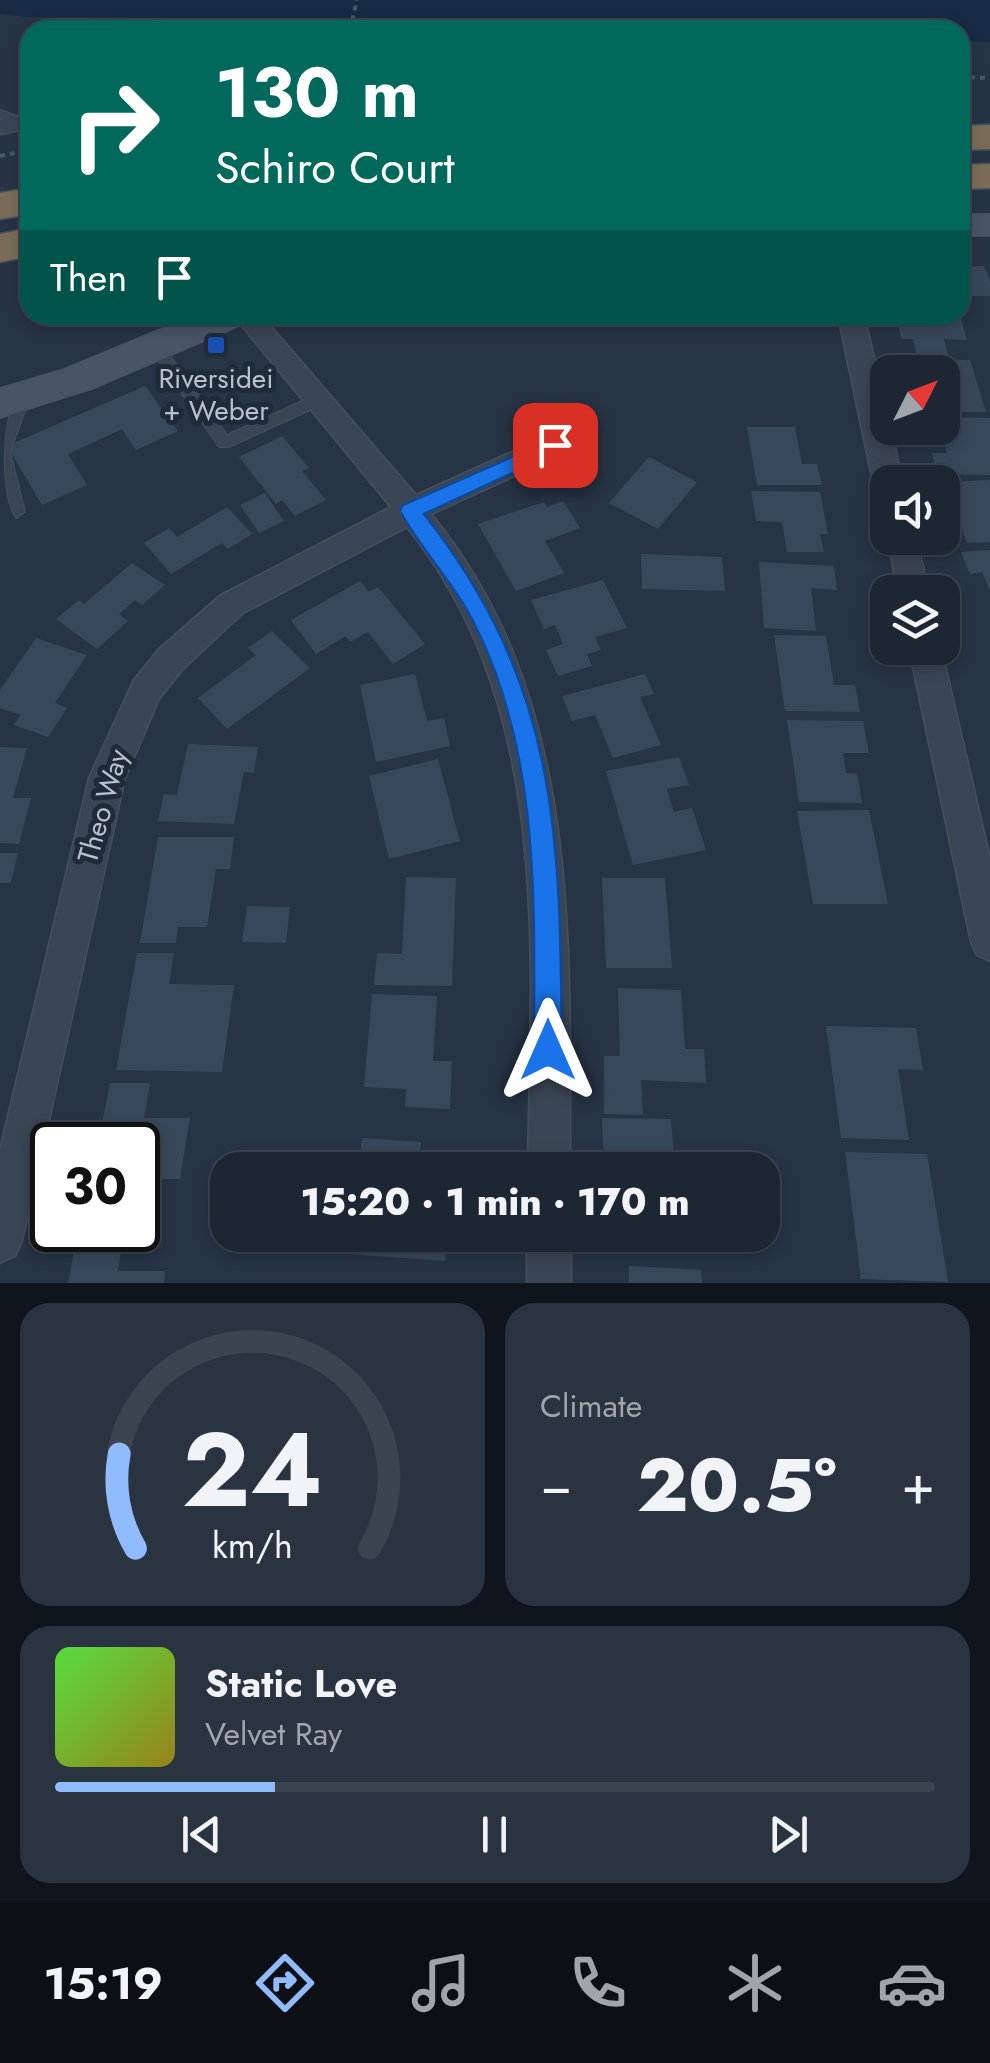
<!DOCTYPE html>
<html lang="en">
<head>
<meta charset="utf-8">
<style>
	body { margin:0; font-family:Jost,sans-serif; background:#2a3340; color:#f1f3f6; height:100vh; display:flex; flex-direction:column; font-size:38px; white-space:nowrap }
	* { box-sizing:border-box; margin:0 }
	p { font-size:32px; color:#a0a5ac }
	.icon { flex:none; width:55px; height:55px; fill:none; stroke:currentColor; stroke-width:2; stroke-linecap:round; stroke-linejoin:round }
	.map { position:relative; height:1283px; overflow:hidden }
	.panel { display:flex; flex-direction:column; gap:20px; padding:20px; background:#10151d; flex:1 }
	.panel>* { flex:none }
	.top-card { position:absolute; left:20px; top:20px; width:950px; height:305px; border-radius:30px; box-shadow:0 5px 15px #0003,0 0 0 2px #3b444f; background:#00695c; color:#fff; overflow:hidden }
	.needle { width:65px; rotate:48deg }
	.fabs { position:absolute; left:870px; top:355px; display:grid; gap:20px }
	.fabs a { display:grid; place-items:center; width:90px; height:90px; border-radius:20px; background:#1d2734; box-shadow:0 5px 15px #0003,0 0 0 2px #3b444f; font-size:50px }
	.speed { position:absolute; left:30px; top:1122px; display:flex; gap:20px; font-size:50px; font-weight:700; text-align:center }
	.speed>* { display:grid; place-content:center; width:130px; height:130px; border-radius:50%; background:#1d2734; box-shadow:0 5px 15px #0003,0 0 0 2px #3b444f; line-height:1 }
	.speed .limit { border:5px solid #111; border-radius:15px; background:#fff; color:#111 }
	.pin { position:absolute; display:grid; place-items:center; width:85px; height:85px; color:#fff; margin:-42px; border-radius:20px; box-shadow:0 5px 15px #0006 }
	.me { position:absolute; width:110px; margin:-55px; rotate:0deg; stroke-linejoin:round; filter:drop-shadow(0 0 8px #0008) }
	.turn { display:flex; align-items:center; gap:35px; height:210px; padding:0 30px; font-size:45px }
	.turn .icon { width:130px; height:130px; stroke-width:2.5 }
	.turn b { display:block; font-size:70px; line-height:85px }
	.then { display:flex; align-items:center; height:95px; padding:0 30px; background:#0003; gap:20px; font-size:38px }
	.big { font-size:75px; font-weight:800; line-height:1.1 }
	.panel .widget { flex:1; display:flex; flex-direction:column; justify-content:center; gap:15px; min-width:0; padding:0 35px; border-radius:30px; background:#2a3340 }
	.panel .dial { align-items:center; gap:0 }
	.dial svg { height:260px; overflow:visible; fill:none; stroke:#3b444f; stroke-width:7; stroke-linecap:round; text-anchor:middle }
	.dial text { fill:#f1f3f6; stroke:none }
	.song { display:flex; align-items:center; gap:30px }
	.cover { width:120px; height:120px; border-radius:15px; background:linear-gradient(135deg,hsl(110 70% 55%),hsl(50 70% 35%)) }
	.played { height:10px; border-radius:5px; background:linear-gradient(90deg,#90bbfc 25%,#3b444f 25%) }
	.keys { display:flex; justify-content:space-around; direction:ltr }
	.heat { display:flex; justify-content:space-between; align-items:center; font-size:55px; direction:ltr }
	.panel .tiles { flex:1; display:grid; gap:20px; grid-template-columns:1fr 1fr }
	.widget:last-child { grid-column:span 2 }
	.trip { position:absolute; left:210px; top:1152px; width:570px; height:100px; border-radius:30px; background:#1d2734; box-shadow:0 5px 15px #0003,0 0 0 2px #3b444f; font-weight:800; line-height:100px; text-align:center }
	.tab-bar { display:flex; height:160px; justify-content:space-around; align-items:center; background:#0c1015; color:#a0a5ac }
	.tab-bar .icon { width:70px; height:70px }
	.tab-bar .selected { color:#90bbfc }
	.tab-bar b { font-size:45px; color:#f1f3f6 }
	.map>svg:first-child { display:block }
	.green { fill:#294346 }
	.water { fill:#182b44 }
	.building { fill:#38485b }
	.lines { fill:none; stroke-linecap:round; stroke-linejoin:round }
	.lane-casing { stroke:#454f5d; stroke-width:2 }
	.street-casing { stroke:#454f5d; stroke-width:3 }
	.secondary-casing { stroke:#454f5d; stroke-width:2 }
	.highway-casing { stroke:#46515e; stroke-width:3 }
	.path { stroke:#425b5d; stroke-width:4; stroke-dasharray:5 5; stroke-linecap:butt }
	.lane { fill:#3b4654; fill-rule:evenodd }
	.street { fill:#3b4654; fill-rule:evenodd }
	.secondary { fill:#495567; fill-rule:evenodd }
	.highway { fill:#7a6c58; fill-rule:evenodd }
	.route { fill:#1a73e8; stroke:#114b97; stroke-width:2.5 }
	.transit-dot { fill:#1a4fb4; stroke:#202b3a; stroke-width:4 }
	.labels { text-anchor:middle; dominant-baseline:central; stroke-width:10; stroke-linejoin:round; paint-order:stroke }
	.poi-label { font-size:28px; fill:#b9c1cd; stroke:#202b3a }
	.street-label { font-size:28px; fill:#b9c1cd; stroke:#202b3a }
</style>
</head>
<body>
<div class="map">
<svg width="990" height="1283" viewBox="0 0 990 1283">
	<rect width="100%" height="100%" fill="#273445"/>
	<!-- green -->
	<path class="green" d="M511 20 698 30H364L366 21Z"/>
	<!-- water -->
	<path class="water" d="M0 0H990V42L960 41V30H698L511 20 26 17 0 14Z"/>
	<!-- building -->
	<g class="building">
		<path d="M984 266 990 281V296H960V267Z"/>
		<path d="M896 315H960L967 340 944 339 948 355H917L913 339H901Z"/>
		<path d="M920 359 970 360 986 412H942V372H924Z"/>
		<path d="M145 386 178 431 136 450 122 429 68 454 87 485 42 505 7 446Z"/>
		<path d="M942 417 990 418V475L937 474 932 453H947L940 428Z"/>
		<path d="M747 427H795L802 464H817L822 485H757Z"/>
		<path d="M282 436 309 468 302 471 326 500 295 516 282 500 276 504 239 457Z"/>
		<path d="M649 457 697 482 658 529 609 503Z"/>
		<path d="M990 480V542L967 543 959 523H953L942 482Z"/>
		<path d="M751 491 820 492 828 534H820L824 552H787L782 522 756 521Z"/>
		<path d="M265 493 284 521 259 533 240 505Z"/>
		<path d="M563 501 580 528 545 541 564 573 516 591 478 524 544 502 547 507Z"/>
		<path d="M227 507 252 534 228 549 222 543 171 574 144 543 169 528 177 537Z"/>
		<path d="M990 550V591L982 572 970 574 961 552Z"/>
		<path d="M641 554 722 557 725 591 642 589Z"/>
		<path d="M759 562 834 566 837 590 811 588 816 631 764 628Z"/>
		<path d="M132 563 165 585 142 605 135 600 119 614 128 621 97 649 56 619 79 600 84 604Z"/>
		<path d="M603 580 627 628 595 637 601 650 587 654 592 666 558 676 546 650 563 644 555 625 544 629 531 600Z"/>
		<path d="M360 581 369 592 378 587 425 644 393 664 368 632 350 642 346 636 316 654 291 620Z"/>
		<path d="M272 631 310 668 227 729 198 698 256 655 248 648Z"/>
		<path d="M774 635 826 636 834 685H855L860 712 785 711Z"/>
		<path d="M36 638 87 655 55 703 67 708 48 737 14 725 21 715 0 708V690Z"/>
		<path d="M415 674 427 721 444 718 450 746 376 762 360 685Z"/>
		<path d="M645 674 654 694 640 697 661 745 613 758 595 715 572 721 562 696Z"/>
		<path d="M787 720 863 721 869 753H843L846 773 857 774 862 803 799 802Z"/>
		<path d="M188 744 258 747 254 773 244 772 234 824 158 821 164 794 177 795Z"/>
		<path d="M0 747 27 748 13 798H31L19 844 0 843Z"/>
		<path d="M679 757 689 785 667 789 674 812 692 808 706 850 633 865 606 771Z"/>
		<path d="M438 759 460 841 389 859 369 776Z"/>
		<path d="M869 810 888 904H813L797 811Z"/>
		<path d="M158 837H234L230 869H216L207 927H178L176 943H140Z"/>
		<path d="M0 853H18L11 883H0Z"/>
		<path d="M406 877 456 878 452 986 374 985 377 953 402 954Z"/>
		<path d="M602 878H665L672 968H606Z"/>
		<path d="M247 906 290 907 286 943 242 942Z"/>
		<path d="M137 953H174L169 984 234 985 222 1072 116 1070Z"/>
		<path d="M618 988 681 990 685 1049H704L706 1083 641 1080 643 1115 604 1114V1056H620Z"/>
		<path d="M372 994 437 996 433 1061H452L450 1109 405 1107 406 1089 364 1087Z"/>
		<path d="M826 1026 916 1028 923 1070 898 1069 909 1140 841 1138Z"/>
		<path d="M110 1083H150L144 1118H190L180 1179H143L140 1200 138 1145H98Z"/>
		<path d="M602 1118 671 1119 675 1170H604Z"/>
		<path d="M362 1138 421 1142 418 1170H358Z"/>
		<path d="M845 1152 927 1154 948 1282 861 1279Z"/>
		<path d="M78 1230H124L118 1271H165L164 1283H68Z"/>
		<path d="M351 1235H447L445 1261 349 1254Z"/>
		<path d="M615 1235H680L681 1252 616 1251Z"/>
		<path d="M629 1266 701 1270 702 1283H629Z"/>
	</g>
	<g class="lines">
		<defs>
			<g id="lane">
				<path d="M0 110 23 118 25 121 19 125 0 118Z"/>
				<path d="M156 342 161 343 227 435 313 396 318 395 326 400 323 404 229 447H219L149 347Z"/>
				<path d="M22 392 30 397 10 452 25 512 17 518C0 503 0 407 22 392Z"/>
			</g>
			<g id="street">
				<path d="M30 114V128L0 134V120Z"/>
				<path d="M233 315H261L416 495 545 437 555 434 565 437 569 445 565 453 431 514C584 700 569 944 570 1170H528C531 951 553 709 407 527L243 613 182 670 159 699 125 778 22 1241 15 1256 0 1263V1150L89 778 134 680 158 650 221 595 391 507Z"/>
				<path d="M838 315H864L903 482H888V493L878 490 873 482Z"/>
				<path d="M888 535 916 538 929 592H897Z"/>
				<path d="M909 648H941L990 859V961L977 955 971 942Z"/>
				<rect x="527" y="1235" width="44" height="48"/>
			</g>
			<g id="secondary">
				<rect x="960" y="214" width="30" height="22"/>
				<path d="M194 315H249L244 324 92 389 0 418V388L64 369Z"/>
			</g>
			<g id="highway">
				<path d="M990 125V149L960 150V126Z"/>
				<path d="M990 164V188L960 189V165Z"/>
				<path d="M30 188V214L0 219V193Z"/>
				<path d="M30 228V256L0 262V234Z"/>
			</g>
		</defs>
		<!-- lane casing -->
		<use href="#lane" class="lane-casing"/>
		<!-- street casing -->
		<use href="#street" class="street-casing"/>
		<!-- secondary casing -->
		<use href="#secondary" class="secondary-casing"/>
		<!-- highway casing -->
		<use href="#highway" class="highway-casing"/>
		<!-- path -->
		<g class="path">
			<path d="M350 30 357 0"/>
			<path d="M960 77 990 78"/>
			<path d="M0 156 30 150"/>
		</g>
		<!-- lane -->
		<use href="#lane" class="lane"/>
		<!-- street -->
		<use href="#street" class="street"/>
		<!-- secondary -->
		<use href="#secondary" class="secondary"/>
		<!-- highway -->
		<use href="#highway" class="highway"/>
	</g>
	<!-- route -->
	<path class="route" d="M555 438 565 445 562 450 424 514C561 688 560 839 562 1050L558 1060 548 1065 538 1060 534 1050C534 907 541 757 475 625 454 583 422 551 400 511L403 505Z"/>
	<!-- markers -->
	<rect class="transit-dot" x="206" y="335" width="20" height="20" rx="5"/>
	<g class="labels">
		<!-- poi labels -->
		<g class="poi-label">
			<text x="216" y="378">Riversidei<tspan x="216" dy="32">+ Weber</tspan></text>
		</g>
		<!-- street labels -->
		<g class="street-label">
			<text transform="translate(103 806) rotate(-74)">Theo Way</text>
		</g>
	</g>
</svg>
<div class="fabs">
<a><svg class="needle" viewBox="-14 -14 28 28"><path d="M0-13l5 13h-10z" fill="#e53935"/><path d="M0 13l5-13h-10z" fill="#a0a5ac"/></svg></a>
<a><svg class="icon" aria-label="sound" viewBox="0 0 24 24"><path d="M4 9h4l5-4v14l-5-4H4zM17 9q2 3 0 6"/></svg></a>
<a><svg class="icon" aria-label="layers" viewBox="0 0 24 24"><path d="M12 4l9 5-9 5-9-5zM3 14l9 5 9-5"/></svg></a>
</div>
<div class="speed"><div class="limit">30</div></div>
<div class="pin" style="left:555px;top:445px;background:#d93025"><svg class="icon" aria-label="arrive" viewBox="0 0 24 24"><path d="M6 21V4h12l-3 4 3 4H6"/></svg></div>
<svg class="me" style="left:548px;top:1050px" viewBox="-20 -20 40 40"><path d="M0-17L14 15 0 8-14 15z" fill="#1a73e8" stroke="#fff" stroke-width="4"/></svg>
<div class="trip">15:20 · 1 min · 170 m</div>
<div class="top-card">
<div class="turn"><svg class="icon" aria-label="right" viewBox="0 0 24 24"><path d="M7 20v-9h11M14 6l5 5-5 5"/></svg><div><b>130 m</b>Schiro Court</div></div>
<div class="then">Then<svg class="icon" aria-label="arrive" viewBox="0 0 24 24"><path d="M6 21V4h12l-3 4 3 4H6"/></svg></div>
</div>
</div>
<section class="panel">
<div class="tiles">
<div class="widget dial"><svg viewBox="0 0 100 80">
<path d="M14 69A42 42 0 1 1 86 69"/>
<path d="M14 69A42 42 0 0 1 9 40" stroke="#90bbfc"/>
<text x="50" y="56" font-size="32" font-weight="700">24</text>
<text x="50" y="72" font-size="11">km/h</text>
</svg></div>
<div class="widget"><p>Climate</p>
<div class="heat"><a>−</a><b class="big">20.5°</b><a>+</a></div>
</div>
<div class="widget">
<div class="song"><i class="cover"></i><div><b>Static Love</b><p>Velvet Ray</p></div></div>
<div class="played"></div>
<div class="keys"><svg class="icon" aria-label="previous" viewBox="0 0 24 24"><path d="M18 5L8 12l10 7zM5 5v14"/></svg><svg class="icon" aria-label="pause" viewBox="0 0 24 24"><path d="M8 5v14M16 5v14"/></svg><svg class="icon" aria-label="next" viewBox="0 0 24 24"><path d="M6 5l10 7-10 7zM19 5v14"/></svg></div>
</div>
</div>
</section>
<nav class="tab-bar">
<b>15:19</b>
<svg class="icon selected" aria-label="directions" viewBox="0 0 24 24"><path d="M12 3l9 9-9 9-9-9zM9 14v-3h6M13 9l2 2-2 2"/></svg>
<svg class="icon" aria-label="music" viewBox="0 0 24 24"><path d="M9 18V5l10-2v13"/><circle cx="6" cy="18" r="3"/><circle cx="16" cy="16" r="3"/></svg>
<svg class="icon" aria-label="phone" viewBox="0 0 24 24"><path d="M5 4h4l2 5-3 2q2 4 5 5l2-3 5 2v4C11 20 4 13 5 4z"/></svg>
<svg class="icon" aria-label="climate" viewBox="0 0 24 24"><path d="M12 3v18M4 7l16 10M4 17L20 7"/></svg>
<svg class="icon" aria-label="car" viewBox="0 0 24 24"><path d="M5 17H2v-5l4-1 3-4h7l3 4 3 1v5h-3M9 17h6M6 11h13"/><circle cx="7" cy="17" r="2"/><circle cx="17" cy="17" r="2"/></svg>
</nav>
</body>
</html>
